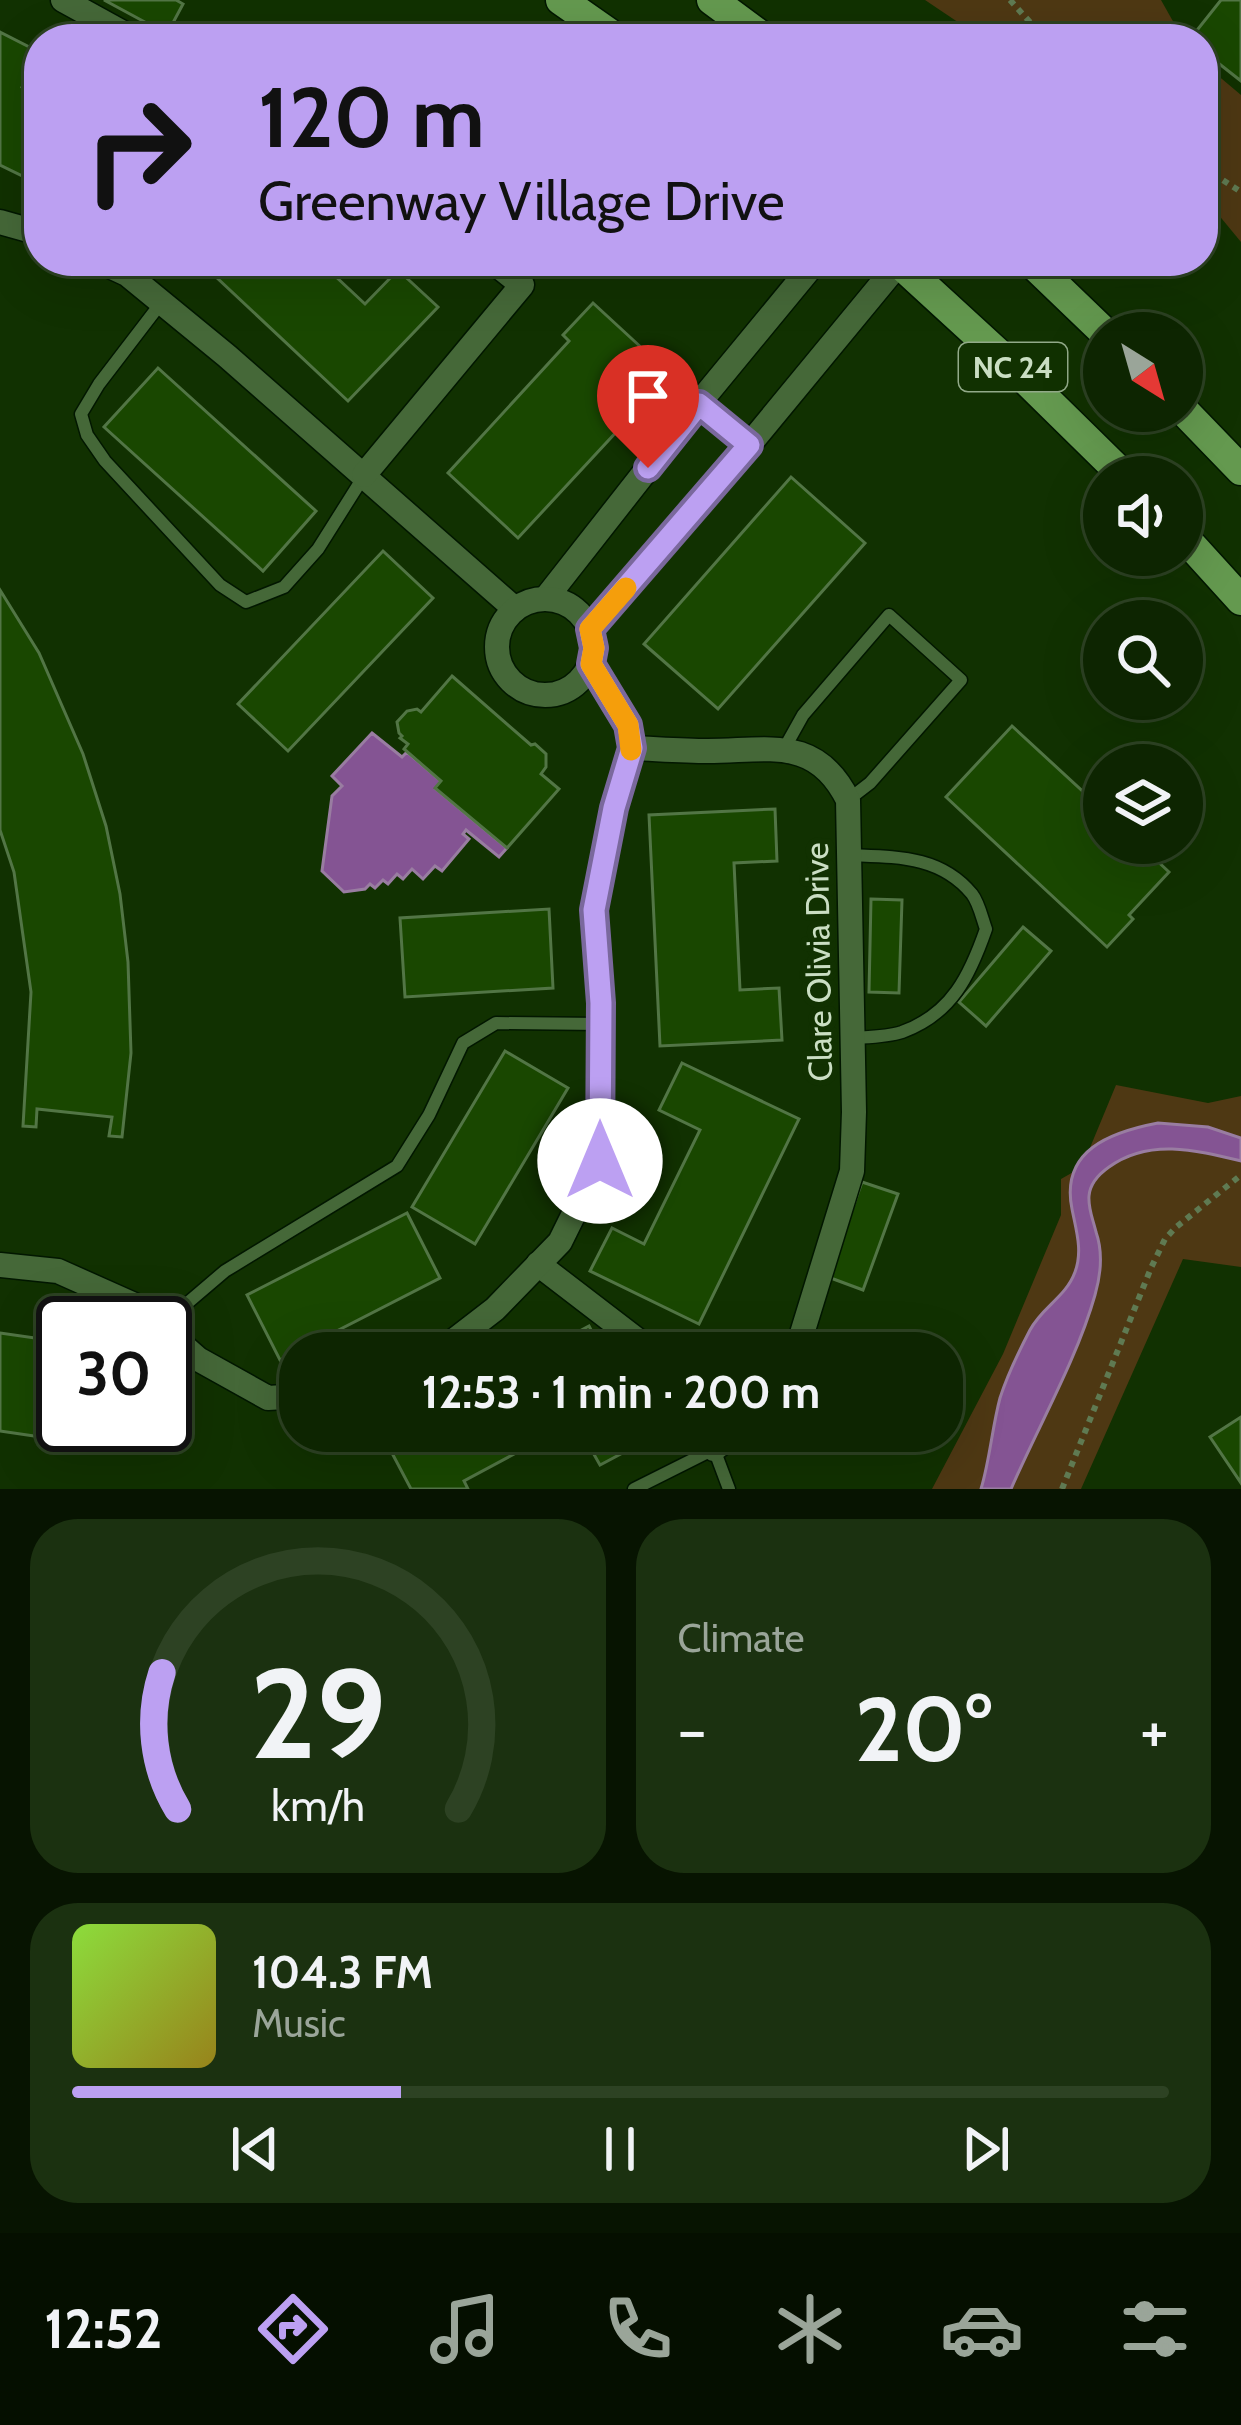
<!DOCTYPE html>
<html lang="en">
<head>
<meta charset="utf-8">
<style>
	body { margin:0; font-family:Cabin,sans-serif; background:#1b3110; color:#f1f3f6; height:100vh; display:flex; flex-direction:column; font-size:45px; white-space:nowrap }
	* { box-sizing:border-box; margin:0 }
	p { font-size:39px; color:#9aa599 }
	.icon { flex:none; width:66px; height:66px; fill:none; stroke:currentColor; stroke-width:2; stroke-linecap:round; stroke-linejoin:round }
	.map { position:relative; height:1489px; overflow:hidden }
	.side { display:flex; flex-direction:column; gap:30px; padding:30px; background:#071401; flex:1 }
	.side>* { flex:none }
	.banner { position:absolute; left:24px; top:24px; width:1194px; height:252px; border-radius:48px; box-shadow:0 12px 48px #0002,0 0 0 3px #2d4223; background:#bca0f2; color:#111; overflow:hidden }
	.needle { width:78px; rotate:143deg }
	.tools { position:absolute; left:1083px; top:312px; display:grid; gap:24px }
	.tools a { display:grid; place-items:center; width:120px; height:120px; border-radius:50%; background:#0d2501; box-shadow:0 12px 48px #0002,0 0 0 3px #2d4223; font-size:60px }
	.speed { position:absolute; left:36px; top:1296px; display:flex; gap:24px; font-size:60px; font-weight:700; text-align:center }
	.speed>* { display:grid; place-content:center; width:156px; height:156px; border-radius:50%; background:#0d2501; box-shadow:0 12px 48px #0002,0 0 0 3px #2d4223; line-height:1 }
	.speed .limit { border:6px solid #111; border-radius:18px; background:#fff; color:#111 }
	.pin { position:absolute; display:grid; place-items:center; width:102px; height:102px; color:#fff; margin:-123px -51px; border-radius:50% 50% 50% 0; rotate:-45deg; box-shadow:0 0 12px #0007 }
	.pin .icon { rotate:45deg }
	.me { position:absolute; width:132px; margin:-66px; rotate:0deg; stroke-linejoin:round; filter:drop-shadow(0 0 9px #0008) }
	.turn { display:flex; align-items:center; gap:42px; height:252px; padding:0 36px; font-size:54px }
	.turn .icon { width:156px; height:156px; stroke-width:2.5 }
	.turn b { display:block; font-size:84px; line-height:102px }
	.big { font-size:90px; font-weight:700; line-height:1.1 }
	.side .widget { flex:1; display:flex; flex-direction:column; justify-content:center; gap:18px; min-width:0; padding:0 42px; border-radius:48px; background:#1b3110 }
	.side .dial { align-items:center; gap:0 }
	.dial svg { height:312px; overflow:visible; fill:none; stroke:#2d4223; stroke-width:7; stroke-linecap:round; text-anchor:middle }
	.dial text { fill:#f1f3f6; stroke:none }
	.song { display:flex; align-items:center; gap:36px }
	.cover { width:144px; height:144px; border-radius:18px; background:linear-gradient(135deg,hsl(90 70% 55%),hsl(50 70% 35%)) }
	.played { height:12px; border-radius:6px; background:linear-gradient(90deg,#bca0f2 30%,#2d4223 30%) }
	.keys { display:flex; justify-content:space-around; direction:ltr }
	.heat { display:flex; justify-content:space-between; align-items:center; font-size:66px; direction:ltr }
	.side .tiles { flex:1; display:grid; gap:30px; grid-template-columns:1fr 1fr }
	.widget:last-child { grid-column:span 2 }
	.trip { position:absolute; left:279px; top:1332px; width:684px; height:120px; border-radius:48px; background:#0d2501; box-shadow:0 12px 48px #0002,0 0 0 3px #2d4223; font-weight:700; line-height:120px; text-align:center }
	.tabs { display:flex; height:192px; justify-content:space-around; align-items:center; background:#050f00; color:#9aa599 }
	.tabs .icon { width:84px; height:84px }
	.tabs .selected { color:#bca0f2 }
	.tabs b { font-size:54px; color:#f1f3f6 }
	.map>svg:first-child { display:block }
	.green { fill:#4e3813 }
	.water { fill:#845493; stroke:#997da1; stroke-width:3 }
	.building { fill:#194700; stroke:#527545; stroke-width:3 }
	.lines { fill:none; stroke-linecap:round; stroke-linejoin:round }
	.service-casing { stroke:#021700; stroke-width:15 }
	.minor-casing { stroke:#021700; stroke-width:27 }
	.primary-casing { stroke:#021700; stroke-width:33 }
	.path { stroke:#5f7a52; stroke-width:6; stroke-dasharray:6 6; stroke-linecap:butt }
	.service { stroke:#456838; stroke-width:12 }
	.minor { stroke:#456838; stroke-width:24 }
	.primary { stroke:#64994f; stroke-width:30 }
	.route-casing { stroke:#7a689d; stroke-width:30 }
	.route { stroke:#bca0f2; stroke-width:21 }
	.slow { stroke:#f59e0b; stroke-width:21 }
	.labels { text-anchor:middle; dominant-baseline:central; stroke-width:12; stroke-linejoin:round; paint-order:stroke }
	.shield { fill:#113101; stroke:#92aa89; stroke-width:3 }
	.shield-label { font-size:30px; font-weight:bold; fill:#cadec3 }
	.street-label { font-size:33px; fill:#cadec3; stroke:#113101 }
</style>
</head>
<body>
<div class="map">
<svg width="1241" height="1489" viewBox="0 0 1241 1489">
	<rect width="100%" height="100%" fill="#113101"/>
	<!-- green -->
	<g class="green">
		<path d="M925 0H1161L1183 39H983Z"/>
		<path d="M1203 63 1241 95V242L1203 196Z"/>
		<path d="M1116 1085 1208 1103 1241 1096V1267L1183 1259 1081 1489H932L1003 1354 1061 1215V1179L1082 1167Z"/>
	</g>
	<!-- water -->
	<g class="water">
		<path d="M372 733 402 757 407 752 441 781 436 789 507 848 499 857 466 830 463 834 469 839 442 871 435 866 423 879 412 869 403 879 397 874 388 884 383 880 375 888 370 884 365 889 344 892 322 871 332 796 342 786 332 776Z"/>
		<path d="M1158 1123 1208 1127 1241 1138V1161C1196 1150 1149 1138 1109 1167 1099 1174 1090 1183 1089 1196 1088 1209 1093 1219 1096 1232 1103 1252 1101 1274 1095 1295 1077 1359 1038 1427 1011 1489H981C990 1459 992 1428 1000 1398 1007 1376 1019 1351 1030 1330 1042 1307 1066 1297 1075 1272 1083 1251 1076 1230 1072 1209 1060 1150 1111 1132 1158 1123Z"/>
	</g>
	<!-- building -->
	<g class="building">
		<path d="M104 0H176L183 4 167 34Z"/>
		<path d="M1221 0H1241V81L1203 51V39H1190Z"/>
		<path d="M0 32 39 52 22 87 39 96V184L0 165Z"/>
		<path d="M199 261H319L365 304 398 270 438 307 348 401Z"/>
		<path d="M593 303 670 374 518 538 448 473 569 341 563 335Z"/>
		<path d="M158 368 316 511 263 571 104 427Z"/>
		<path d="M791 477 865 543 718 709 644 644Z"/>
		<path d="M383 551 433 598 288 751 238 704Z"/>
		<path d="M0 590 39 653 83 754 106 826 120 894 128 962 131 1053 122 1137 109 1136 112 1117 37 1109 36 1127 23 1126 31 992 14 872 0 830Z"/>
		<path d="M452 676 531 745 535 744 546 754V767L541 774 559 789 507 848 435 788 441 781 404 749 408 744 400 738 402 736 399 733 397 722 407 711 417 709 421 712Z"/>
		<path d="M1012 726 1104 811V843H1138L1169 872 1129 915 1133 919 1107 947 946 797Z"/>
		<path d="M775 809 777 861 734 863 740 990 779 988 782 1040 660 1046 649 815Z"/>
		<path d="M871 899 902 900 899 993 869 992Z"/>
		<path d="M549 909 553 988 405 997 400 918Z"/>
		<path d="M1023 927 1051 951 986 1026 959 1002Z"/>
		<path d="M505 1051 568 1088 475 1244 412 1207Z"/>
		<path d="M682 1063 799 1119 699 1324 590 1271 612 1228 644 1244 700 1130 659 1110Z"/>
		<path d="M862 1182 898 1194 863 1290 828 1277Z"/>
		<path d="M407 1213 440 1278 280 1360 247 1295Z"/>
		<path d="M589 1326 603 1353H538Z"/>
		<path d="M0 1333 63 1342V1425H78L75 1442 0 1431Z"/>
		<path d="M1241 1417V1483L1210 1437Z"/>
		<path d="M392 1431H557L464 1481 468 1489H411L383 1436Z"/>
		<path d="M565 1431H644L649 1439 600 1465 583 1435 570 1442Z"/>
	</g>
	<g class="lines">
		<defs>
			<g id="service">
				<path d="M161 303 99 384 81 414 87 435 105 461 220 585 246 602 284 587 318 549 364 476"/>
				<path d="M784 749 803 715 889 615 961 680 870 783 848 800"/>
				<path d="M849 855C895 857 940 855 972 894 979 903 982 918 986 929 970 975 952 1014 902 1032 887 1037 868 1037 853 1038"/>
				<path d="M164 1323 225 1271 397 1166 429 1115 463 1043 496 1023 601 1024"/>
				<path d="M634 1489 714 1449 729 1489"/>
			</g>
			<g id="minor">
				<path d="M63 0 134 39"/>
				<path d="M0 222 39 233"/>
				<path d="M99 261 127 274 227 356 515 609"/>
				<path d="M699 403 749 445"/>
				<path d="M364 475 522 285 492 261"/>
				<path d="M546 598 699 403 816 261"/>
				<circle cx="545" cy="647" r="48"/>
				<path d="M591 629 749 445 899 263"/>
				<path d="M632 748C657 749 683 751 708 751 768 751 816 735 848 800L854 1112 852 1171 796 1353"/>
				<path d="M538 1264 654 1353"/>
				<path d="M0 1265 58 1271 141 1308 157 1323"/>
				<path d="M165 1330 198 1359 268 1398 300 1396"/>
				<path d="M438 1353 495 1309 560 1242 600 1161 601 1003 594 910 614 808 632 748 628 725 591 665"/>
				<path d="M702 1431 714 1449 738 1431"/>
			</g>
			<g id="primary">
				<path d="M561 0 617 39"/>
				<path d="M712 0 765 39"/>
				<path d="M897 261 1017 371 1125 477"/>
				<path d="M1030 261 1105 333"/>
				<path d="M1182 409 1241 470"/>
				<path d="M1182 535 1241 600"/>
			</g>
		</defs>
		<!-- service casing -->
		<use href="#service" class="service-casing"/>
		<!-- minor casing -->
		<use href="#minor" class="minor-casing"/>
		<!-- primary casing -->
		<use href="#primary" class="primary-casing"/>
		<!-- path -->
		<g class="path">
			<path d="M1010 0 1045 39"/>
			<path d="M1203 167 1241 192"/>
			<path d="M1062 1489 1151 1268 1165 1239 1175 1228 1241 1175"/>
		</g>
		<!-- service -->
		<use href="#service" class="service"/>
		<!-- minor -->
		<use href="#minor" class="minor"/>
		<!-- primary -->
		<use href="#primary" class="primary"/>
	</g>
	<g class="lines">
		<defs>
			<path id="route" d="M600 1161 601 1003 594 910 614 808 632 748 628 725 591 664 594 648 590 629 749 445 699 404 648 468"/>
		</defs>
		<!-- route casing -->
		<use href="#route" class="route-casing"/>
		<!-- route -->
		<use href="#route" class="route"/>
		<!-- slow -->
		<path class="slow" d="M626 588 590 629 594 648 591 664 628 725 631 750"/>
	</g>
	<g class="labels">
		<!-- shield labels -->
		<rect class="shield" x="959" y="343" width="108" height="48" rx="9"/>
		<g class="shield-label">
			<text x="1013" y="367">NC 24</text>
		</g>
		<!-- street labels -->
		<g class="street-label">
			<text transform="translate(818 962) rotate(-91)">Clare Olivia Drive</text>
		</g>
	</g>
</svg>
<div class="tools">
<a><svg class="needle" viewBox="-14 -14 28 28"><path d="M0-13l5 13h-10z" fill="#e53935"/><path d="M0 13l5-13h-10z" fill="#9aa599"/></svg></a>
<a><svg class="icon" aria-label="sound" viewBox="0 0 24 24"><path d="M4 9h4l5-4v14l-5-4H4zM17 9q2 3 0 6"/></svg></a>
<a><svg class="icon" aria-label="search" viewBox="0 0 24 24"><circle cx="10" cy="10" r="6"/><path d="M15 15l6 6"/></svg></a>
<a><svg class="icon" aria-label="layers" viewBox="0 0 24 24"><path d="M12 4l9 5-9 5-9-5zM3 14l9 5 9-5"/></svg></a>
</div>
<div class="speed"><div class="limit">30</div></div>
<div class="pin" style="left:648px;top:468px;background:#d93025"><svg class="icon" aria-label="arrive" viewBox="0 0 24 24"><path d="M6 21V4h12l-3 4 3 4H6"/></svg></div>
<svg class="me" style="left:600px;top:1161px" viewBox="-20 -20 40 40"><circle r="19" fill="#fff"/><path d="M0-13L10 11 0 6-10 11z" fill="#bca0f2"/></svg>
<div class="trip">12:53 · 1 min · 200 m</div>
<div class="banner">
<div class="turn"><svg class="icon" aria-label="right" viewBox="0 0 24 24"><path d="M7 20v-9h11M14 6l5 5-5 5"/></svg><div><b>120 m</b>Greenway Village Drive</div></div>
</div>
</div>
<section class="side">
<div class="tiles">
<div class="widget dial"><svg viewBox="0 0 100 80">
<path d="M14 69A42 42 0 1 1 86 69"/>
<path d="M14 69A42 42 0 0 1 10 34" stroke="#bca0f2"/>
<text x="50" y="56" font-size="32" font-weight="700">29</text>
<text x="50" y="72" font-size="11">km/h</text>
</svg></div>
<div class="widget"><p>Climate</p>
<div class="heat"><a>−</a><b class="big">20°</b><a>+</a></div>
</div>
<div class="widget">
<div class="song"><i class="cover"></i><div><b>104.3 FM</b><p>Music</p></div></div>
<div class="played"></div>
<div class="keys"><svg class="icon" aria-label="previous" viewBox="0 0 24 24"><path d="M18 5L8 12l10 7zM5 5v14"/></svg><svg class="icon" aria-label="pause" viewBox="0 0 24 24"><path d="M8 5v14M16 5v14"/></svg><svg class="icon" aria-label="next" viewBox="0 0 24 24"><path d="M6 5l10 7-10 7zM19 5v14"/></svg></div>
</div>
</div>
</section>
<nav class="tabs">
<b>12:52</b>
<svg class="icon selected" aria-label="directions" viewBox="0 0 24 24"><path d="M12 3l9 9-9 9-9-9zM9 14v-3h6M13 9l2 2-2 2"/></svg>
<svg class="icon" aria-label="music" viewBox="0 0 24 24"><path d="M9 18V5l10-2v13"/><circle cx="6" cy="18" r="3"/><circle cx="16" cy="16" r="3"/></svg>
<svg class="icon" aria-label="phone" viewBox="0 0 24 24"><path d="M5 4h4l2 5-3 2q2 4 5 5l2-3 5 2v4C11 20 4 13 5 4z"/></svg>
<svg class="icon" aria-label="climate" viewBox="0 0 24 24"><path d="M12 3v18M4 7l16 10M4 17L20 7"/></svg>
<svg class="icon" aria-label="car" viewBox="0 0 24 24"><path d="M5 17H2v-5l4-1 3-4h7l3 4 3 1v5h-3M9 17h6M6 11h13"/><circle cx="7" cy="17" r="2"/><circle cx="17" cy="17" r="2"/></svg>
<svg class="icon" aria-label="filters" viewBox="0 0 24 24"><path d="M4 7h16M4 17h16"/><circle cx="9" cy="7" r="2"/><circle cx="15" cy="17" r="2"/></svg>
</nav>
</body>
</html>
